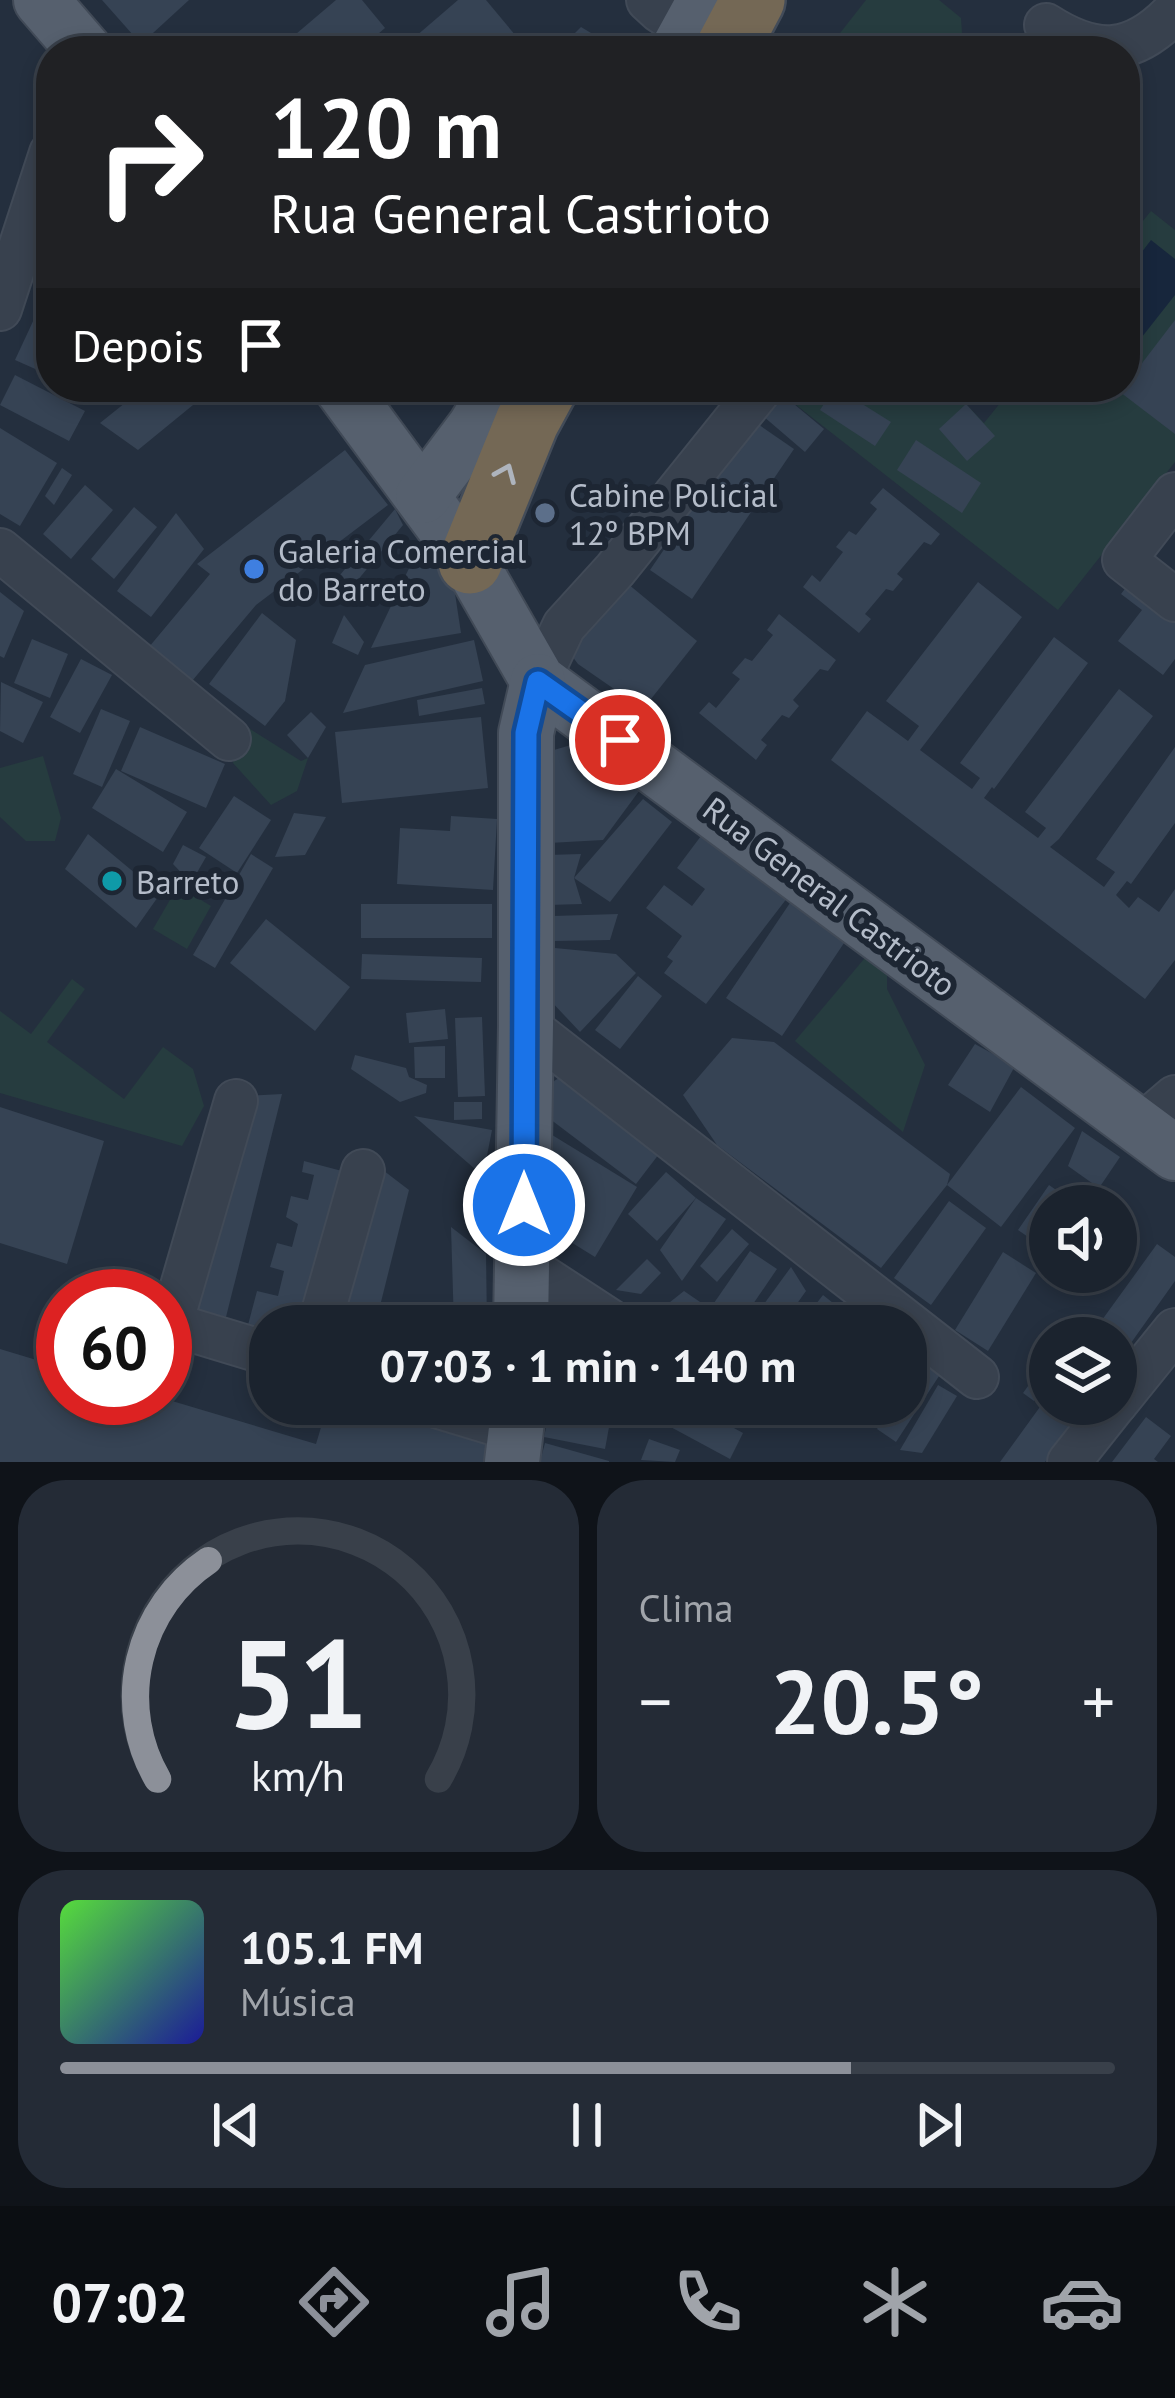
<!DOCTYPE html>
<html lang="pt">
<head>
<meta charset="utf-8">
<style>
	body { margin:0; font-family:"PT Sans",sans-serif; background:#242b36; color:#f1f3f6; height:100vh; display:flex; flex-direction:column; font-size:45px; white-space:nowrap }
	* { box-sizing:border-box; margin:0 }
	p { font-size:39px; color:#a0a4aa }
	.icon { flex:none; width:66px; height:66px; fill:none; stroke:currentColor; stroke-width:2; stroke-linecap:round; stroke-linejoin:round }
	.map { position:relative; height:1462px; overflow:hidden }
	.panel { display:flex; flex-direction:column; gap:18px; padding:18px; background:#0f1319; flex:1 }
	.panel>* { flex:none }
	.top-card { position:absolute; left:36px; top:36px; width:1104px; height:366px; border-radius:48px; box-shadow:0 6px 18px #0003,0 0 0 3px #39404a; background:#202124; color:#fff; overflow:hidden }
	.buttons { position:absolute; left:1029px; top:1185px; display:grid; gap:24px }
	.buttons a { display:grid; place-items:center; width:108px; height:108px; border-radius:50%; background:#1b232e; box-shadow:0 6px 18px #0003,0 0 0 3px #39404a; font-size:60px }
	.speed { position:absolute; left:36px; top:1269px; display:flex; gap:24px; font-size:60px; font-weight:700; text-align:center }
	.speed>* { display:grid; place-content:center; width:156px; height:156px; border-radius:50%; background:#1b232e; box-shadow:0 6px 18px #0003,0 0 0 3px #39404a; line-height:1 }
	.speed .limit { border:18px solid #d22; background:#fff; color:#111 }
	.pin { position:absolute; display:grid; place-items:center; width:102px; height:102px; color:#fff; margin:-51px; border:6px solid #fff; border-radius:50%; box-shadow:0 3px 12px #0007 }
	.me { position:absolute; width:132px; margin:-66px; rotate:0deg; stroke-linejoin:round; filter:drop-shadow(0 0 9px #0008) }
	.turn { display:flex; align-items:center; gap:42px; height:252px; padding:0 36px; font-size:54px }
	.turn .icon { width:156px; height:156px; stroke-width:2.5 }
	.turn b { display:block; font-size:84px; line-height:102px }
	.then { display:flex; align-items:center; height:114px; padding:0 36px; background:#0003; gap:24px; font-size:45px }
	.big { font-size:90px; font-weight:600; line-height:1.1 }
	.panel .widget { flex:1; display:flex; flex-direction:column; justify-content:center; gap:18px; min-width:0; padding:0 42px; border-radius:48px; background:#242b36 }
	.panel .dial { align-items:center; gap:0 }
	.dial svg { height:312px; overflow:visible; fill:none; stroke:#39404a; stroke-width:7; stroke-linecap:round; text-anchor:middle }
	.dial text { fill:#f1f3f6; stroke:none }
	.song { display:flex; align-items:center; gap:36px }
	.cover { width:144px; height:144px; border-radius:18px; background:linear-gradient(135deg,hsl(110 70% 55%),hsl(240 70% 35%)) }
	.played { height:12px; border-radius:6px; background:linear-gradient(90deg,#8c9099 75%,#39404a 75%) }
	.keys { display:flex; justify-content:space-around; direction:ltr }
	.heat { display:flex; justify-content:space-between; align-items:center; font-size:66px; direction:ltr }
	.panel .tiles { flex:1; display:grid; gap:18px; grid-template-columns:1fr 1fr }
	.widget:last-child { grid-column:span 2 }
	.trip { position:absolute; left:249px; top:1305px; width:678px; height:120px; border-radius:48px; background:#1b232e; box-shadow:0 6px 18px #0003,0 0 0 3px #39404a; font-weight:600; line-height:120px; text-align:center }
	.dock { display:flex; height:192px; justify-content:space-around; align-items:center; background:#0b0e12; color:#a0a4aa }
	.dock .icon { width:84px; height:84px }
	.dock .active { color:#8c9099 }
	.dock b { font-size:54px; color:#f1f3f6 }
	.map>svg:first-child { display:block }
	.green { fill:#263c3f }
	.water { fill:#17263c }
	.building { fill:#364354 }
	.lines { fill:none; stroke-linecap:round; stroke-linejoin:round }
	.minor-casing { stroke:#414a57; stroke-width:46 }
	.major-casing { stroke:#414a57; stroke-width:58 }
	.highway-casing { stroke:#434c59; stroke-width:68 }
	.minor { stroke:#38414e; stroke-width:42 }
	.major { stroke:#56606e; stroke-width:54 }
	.highway { stroke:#746855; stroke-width:63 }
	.oneway { stroke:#aeb4bd }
	.route-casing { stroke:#114b97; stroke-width:30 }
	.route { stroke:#1a73e8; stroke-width:21 }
	.service-dot { fill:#5c6f8a; stroke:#1d2633; stroke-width:4.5 }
	.shop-dot { fill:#3f7fe0; stroke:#1d2633; stroke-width:4.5 }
	.culture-dot { fill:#0f9aa8; stroke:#1d2633; stroke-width:4.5 }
	.labels { text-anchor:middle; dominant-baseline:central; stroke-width:12; stroke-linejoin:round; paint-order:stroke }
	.poi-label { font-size:33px; fill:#b4bcc9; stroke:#1d2633; text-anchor:start }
	.street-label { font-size:33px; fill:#b4bcc9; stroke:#1d2633 }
</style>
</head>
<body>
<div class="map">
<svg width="1175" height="1462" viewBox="0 0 1175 1462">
	<rect width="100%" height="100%" fill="#242f3e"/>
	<!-- green -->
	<g class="green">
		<path d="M866 0H939L961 18 962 33 948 51H826Z"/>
		<path d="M1151 211 1175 230V462L1058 610 782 394 787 387H944L966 404 984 423 1013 387H1125V243Z"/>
		<path d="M239 722 301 761 308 758 297 791 271 805 233 763Z"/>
		<path d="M43 756 61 818 55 841H26L0 817V768Z"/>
		<path d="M178 886 211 906 187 949 153 929Z"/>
		<path d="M864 959H887V989L925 1065 903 1132 795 1041Z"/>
		<path d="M72 979 85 989 47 1042 124 1099 163 1047 193 1069 204 1106 182 1146 0 1093V1011L31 1034Z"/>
	</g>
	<!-- water -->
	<path class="water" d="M1151 240 1175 259V295L1127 356 1125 274Z"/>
	<!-- building -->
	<g class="building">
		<path d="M102 0H189L141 44Z"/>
		<path d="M336 0H362L385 28 358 51H276Z"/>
		<path d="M458 0H486L521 42 511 51H414L408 43Z"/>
		<path d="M581 27 621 51H596L570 38Z"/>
		<path d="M48 289 51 291V376L15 360Z"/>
		<path d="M1175 320V434L1120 392Z"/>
		<path d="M15 375 85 411 69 441 0 405Z"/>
		<path d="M145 387H215L138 450 100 423Z"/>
		<path d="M403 387H451L444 394 414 399 403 391Z"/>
		<path d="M835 387 891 422 875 446 820 410Z"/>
		<path d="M782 394 824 429 805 452 763 416Z"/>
		<path d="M966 404 995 436 967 461 939 429Z"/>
		<path d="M752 420 794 449 692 599 650 570Z"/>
		<path d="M0 428 57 463 20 526 0 514Z"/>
		<path d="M916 440 981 483 962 513 897 470Z"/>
		<path d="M345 450 388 505 256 605 192 681 149 647 210 574 197 564Z"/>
		<path d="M62 468 72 475 54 505 45 496Z"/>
		<path d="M85 485 113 510 71 559 43 534Z"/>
		<path d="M883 488 940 534 931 545 924 542 897 574 903 579 893 591 886 589 865 614 871 619 859 633 803 587 812 575 820 582 843 552 836 547 849 531 856 535 877 509 870 503Z"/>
		<path d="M134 507 157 527 114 579 91 559Z"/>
		<path d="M395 509 403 525 343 598 330 587Z"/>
		<path d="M176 513 204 549 151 617 117 591Z"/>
		<path d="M430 550 454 587 461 633 371 648 412 562Z"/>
		<path d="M1134 577 1175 608V659L1163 675 1118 641 1142 610 1121 594Z"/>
		<path d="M622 579 697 641 643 709 578 664 572 656 570 645Z"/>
		<path d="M978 582 1022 617 920 750 972 789 980 778 960 763 1054 637 1088 663 994 789 992 787 984 798 1038 838 1046 828 1025 812 1119 689 1153 716 1059 839 1050 847 1104 887 1115 872 1096 859 1175 747V823L1131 884 1127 881 1116 895 1129 908 1138 897 1159 912 1175 889V960L1145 999 831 760 867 711 908 741 919 726 886 701Z"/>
		<path d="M0 592 24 611 4 658 0 656Z"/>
		<path d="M262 613 296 640 285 701 265 726 209 684Z"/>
		<path d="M779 614 836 660 828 671 820 669 793 700 799 706 789 718 782 715 761 740 767 745 756 760 699 713 709 702 716 708 740 679 732 673 745 658 752 661 773 635 767 630Z"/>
		<path d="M344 615 364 642 358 655 332 643Z"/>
		<path d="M32 639 68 654 50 698 14 683Z"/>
		<path d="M474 640 483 681 343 713 365 665Z"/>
		<path d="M81 659 112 675 80 733 50 717Z"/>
		<path d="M1 682 43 702 23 743 0 731Z"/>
		<path d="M482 688 485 704 419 716 417 700Z"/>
		<path d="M101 709 130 721 102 787 73 774Z"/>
		<path d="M311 712 326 727 308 758 287 735Z"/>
		<path d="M481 717 488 788 342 803 335 732Z"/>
		<path d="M140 727 225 764 206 808 121 771Z"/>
		<path d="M581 742 642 787 603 840 549 843 546 782 554 750Z"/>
		<path d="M116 769 187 812 163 852 92 808Z"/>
		<path d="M234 796 271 820 237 873 199 848Z"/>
		<path d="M643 799 672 822 610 902 574 878Z"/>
		<path d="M294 813 326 817 305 855 275 857Z"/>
		<path d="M451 816 497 819 493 890 397 884 400 828 450 831Z"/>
		<path d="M707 828 791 893 706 1004 664 973 673 961 667 957 682 936 646 908 664 885 692 906 705 889 677 868Z"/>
		<path d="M88 834 160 894 136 928 65 869Z"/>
		<path d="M183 845 206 857 191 883 173 864Z"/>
		<path d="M251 854 273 868 215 968 193 955Z"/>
		<path d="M581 854 574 878 582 904 548 905 547 855Z"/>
		<path d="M794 897 850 934 782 1036 726 998Z"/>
		<rect x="361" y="904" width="131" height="34"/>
		<path d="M618 914 610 940 553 941V916Z"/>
		<path d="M266 919 350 987 315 1031 230 963Z"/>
		<path d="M555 948 616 954 636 973 580 1032 549 999Z"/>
		<path d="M362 954 482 958 481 982 361 979Z"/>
		<path d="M638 976 662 996 620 1049 595 1030Z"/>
		<path d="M445 1009 448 1039 409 1043 406 1013Z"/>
		<path d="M482 1017 485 1096 458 1097 455 1018Z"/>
		<path d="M732 1038 774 1042 950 1174 947 1185 881 1268 717 1145 683 1095Z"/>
		<path d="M975 1044 1015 1066 990 1112 948 1085Z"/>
		<path d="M445 1046V1078H415L414 1047Z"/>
		<path d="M355 1055 406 1068 409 1077 427 1085 426 1093 400 1102 351 1069Z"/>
		<path d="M559 1078 659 1154 636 1184 546 1116V1086Z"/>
		<path d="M1021 1087 1075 1128 1001 1227 947 1185Z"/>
		<path d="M282 1094 226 1317 184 1307 246 1096Z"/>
		<path d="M454 1102H482V1119L454 1120Z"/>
		<path d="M0 1107 104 1141 67 1264 0 1243Z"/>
		<path d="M414 1116 492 1130 483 1176Z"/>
		<path d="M544 1130 637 1187 595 1257 548 1228Z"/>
		<path d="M1082 1131 1120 1157 1099 1188 1068 1166Z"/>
		<path d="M304 1161 342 1171 304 1326H270V1338L262 1336 264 1329 248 1325 257 1291 278 1296 284 1271 270 1267 277 1243 292 1247 298 1224 286 1217 291 1196 308 1200 314 1175 302 1172Z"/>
		<path d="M371 1161 409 1190 375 1326H330Z"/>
		<path d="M666 1172 696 1198 657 1241 628 1214Z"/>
		<path d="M1049 1185 1079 1206H1050V1246L1047 1250 1018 1230Z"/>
		<path d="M696 1198 726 1219 682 1281 660 1250Z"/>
		<path d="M949 1201 986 1228 931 1305 894 1278Z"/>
		<path d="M451 1227 486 1254 487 1326H454Z"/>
		<path d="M732 1229 749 1244 717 1282 700 1266Z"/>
		<path d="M1157 1244 1175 1257V1281L1116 1364V1338H1089Z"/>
		<path d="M750 1251 777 1269 738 1326H698Z"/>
		<path d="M1003 1252 1036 1273 988 1351 955 1330Z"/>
		<path d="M647 1259 661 1273 641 1294 616 1290Z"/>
		<path d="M791 1267 806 1291 781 1326H748Z"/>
		<path d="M684 1291 703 1304 687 1326H683L660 1310Z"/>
		<path d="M823 1295 848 1315 840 1326H799Z"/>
		<path d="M0 1349 63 1368V1398H162L316 1444 328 1404H389L498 1436 490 1462H0Z"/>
		<path d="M1050 1356V1378L1034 1401 1023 1393Z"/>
		<path d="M922 1360 941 1373 896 1442 877 1429 893 1404H906V1385Z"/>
		<path d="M938 1385 957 1396 922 1453 900 1450Z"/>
		<path d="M1050 1393V1404H1087L1045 1462H1000Z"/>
		<path d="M585 1404H652L651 1415 585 1407Z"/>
		<path d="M661 1404H690L743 1433 730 1459 654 1418Z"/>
		<path d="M841 1404H864L875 1412 862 1428 837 1409Z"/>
		<path d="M550 1410 610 1422 605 1449 544 1437Z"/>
		<path d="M1146 1417 1171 1436 1154 1459 1158 1462H1112Z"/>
		<path d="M649 1439 680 1450 675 1462 641 1460Z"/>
		<path d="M545 1443 609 1461V1462H540Z"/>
	</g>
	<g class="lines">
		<defs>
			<g id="minor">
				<path d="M648 0 660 11 689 30"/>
				<path d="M1046 25C1096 57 1133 56 1175 11"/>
				<path d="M0 309 51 153"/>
				<path d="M1175 494 1124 560 1175 600"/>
				<path d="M0 550 229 739"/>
				<path d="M538 681 564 626 615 570 762 387"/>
				<path d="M526 1025 977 1377"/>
				<path d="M236 1101 171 1324 270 1354"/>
				<path d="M1140 1127 1175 1097"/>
				<path d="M523 1264 618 1326"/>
				<path d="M319 1326 363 1171"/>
				<path d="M1116 1403 1175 1330"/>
				<path d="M429 1404 518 1431"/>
				<path d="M1069 1462 1115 1404"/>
			</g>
			<g id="major">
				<path d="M41 0 85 51"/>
				<path d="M677 51 705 0"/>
				<path d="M341 387 470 562 538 681 1175 1153"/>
				<path d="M423 496 474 428 499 387"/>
				<path d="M521 1326 526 1025V733L538 681"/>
				<path d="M512 1462 519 1404"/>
			</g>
			<g id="highway">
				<path d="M726 51 753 0"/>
				<path d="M470 562 527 422 546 387"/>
			</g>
		</defs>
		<!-- minor casing -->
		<use href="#minor" class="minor-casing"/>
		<!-- major casing -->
		<use href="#major" class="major-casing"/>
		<!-- highway casing -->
		<use href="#highway" class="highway-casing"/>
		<!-- minor -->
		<use href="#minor" class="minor"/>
		<!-- major -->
		<use href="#major" class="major"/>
		<!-- highway -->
		<use href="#highway" class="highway"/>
	</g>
	<!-- one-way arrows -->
	<defs><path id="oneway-chevron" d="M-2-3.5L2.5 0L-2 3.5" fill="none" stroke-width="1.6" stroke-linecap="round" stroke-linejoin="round" transform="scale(3)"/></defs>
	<use class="oneway" href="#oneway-chevron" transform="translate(506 473) rotate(-67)"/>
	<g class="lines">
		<defs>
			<path id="route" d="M524 1205 526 733 538 682 620 740"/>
		</defs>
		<!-- route casing -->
		<use href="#route" class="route-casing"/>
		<!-- route -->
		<use href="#route" class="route"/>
	</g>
	<!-- markers -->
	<circle class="service-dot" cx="545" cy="513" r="12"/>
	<circle class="shop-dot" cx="254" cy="569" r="12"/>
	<circle class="culture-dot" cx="112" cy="881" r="12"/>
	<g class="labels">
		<!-- poi labels -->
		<g class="poi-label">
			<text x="569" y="494">Cabine Policial<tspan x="569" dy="38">12º BPM</tspan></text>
			<text x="278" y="550">Galeria Comercial<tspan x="278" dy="38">do Barreto</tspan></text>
			<text x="136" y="881">Barreto</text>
		</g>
		<!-- street labels -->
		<g class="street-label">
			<text transform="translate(830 896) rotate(37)">Rua General Castrioto</text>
		</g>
	</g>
</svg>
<div class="buttons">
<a><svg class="icon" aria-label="sound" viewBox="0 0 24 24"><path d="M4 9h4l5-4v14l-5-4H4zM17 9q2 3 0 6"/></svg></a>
<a><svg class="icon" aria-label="layers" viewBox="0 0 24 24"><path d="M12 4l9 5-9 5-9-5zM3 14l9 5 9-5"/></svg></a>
</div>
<div class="speed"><div class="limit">60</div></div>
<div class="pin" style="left:620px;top:740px;background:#d93025"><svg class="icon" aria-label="arrive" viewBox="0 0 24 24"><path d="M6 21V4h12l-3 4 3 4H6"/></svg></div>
<svg class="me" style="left:524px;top:1205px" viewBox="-20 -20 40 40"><circle r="17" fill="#1a73e8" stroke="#fff" stroke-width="3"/><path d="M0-11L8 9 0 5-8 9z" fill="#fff"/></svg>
<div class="trip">07:03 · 1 min · 140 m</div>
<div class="top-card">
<div class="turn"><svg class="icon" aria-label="right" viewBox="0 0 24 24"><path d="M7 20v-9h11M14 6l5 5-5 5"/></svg><div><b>120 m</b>Rua General Castrioto</div></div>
<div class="then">Depois<svg class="icon" aria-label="arrive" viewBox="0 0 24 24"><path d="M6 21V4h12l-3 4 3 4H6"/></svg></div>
</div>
</div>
<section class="panel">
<div class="tiles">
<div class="widget dial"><svg viewBox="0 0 100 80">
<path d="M14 69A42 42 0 1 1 86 69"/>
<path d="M14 69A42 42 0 0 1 27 13" stroke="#8c9099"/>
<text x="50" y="56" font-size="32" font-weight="700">51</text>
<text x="50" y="72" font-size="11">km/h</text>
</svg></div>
<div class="widget"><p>Clima</p>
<div class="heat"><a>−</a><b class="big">20.5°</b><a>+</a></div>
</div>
<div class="widget">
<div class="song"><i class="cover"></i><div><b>105.1 FM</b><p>Música</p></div></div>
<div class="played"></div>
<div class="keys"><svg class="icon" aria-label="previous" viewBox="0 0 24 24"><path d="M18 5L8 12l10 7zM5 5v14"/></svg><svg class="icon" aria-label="pause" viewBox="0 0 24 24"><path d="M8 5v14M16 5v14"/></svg><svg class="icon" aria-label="next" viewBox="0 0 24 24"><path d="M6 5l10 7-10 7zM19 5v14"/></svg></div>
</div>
</div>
</section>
<nav class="dock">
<b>07:02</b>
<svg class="icon active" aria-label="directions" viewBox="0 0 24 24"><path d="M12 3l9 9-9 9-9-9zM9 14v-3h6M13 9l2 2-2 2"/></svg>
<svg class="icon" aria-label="music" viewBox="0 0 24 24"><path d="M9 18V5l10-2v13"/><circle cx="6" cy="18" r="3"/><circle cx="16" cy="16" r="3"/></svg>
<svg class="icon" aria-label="phone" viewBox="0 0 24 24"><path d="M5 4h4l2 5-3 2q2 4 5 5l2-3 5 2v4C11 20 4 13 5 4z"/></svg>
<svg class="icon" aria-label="climate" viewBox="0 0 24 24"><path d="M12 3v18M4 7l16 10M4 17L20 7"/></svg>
<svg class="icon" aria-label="car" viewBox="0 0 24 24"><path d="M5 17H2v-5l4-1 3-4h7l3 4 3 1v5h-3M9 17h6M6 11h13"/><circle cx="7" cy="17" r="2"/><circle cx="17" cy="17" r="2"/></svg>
</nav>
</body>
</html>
